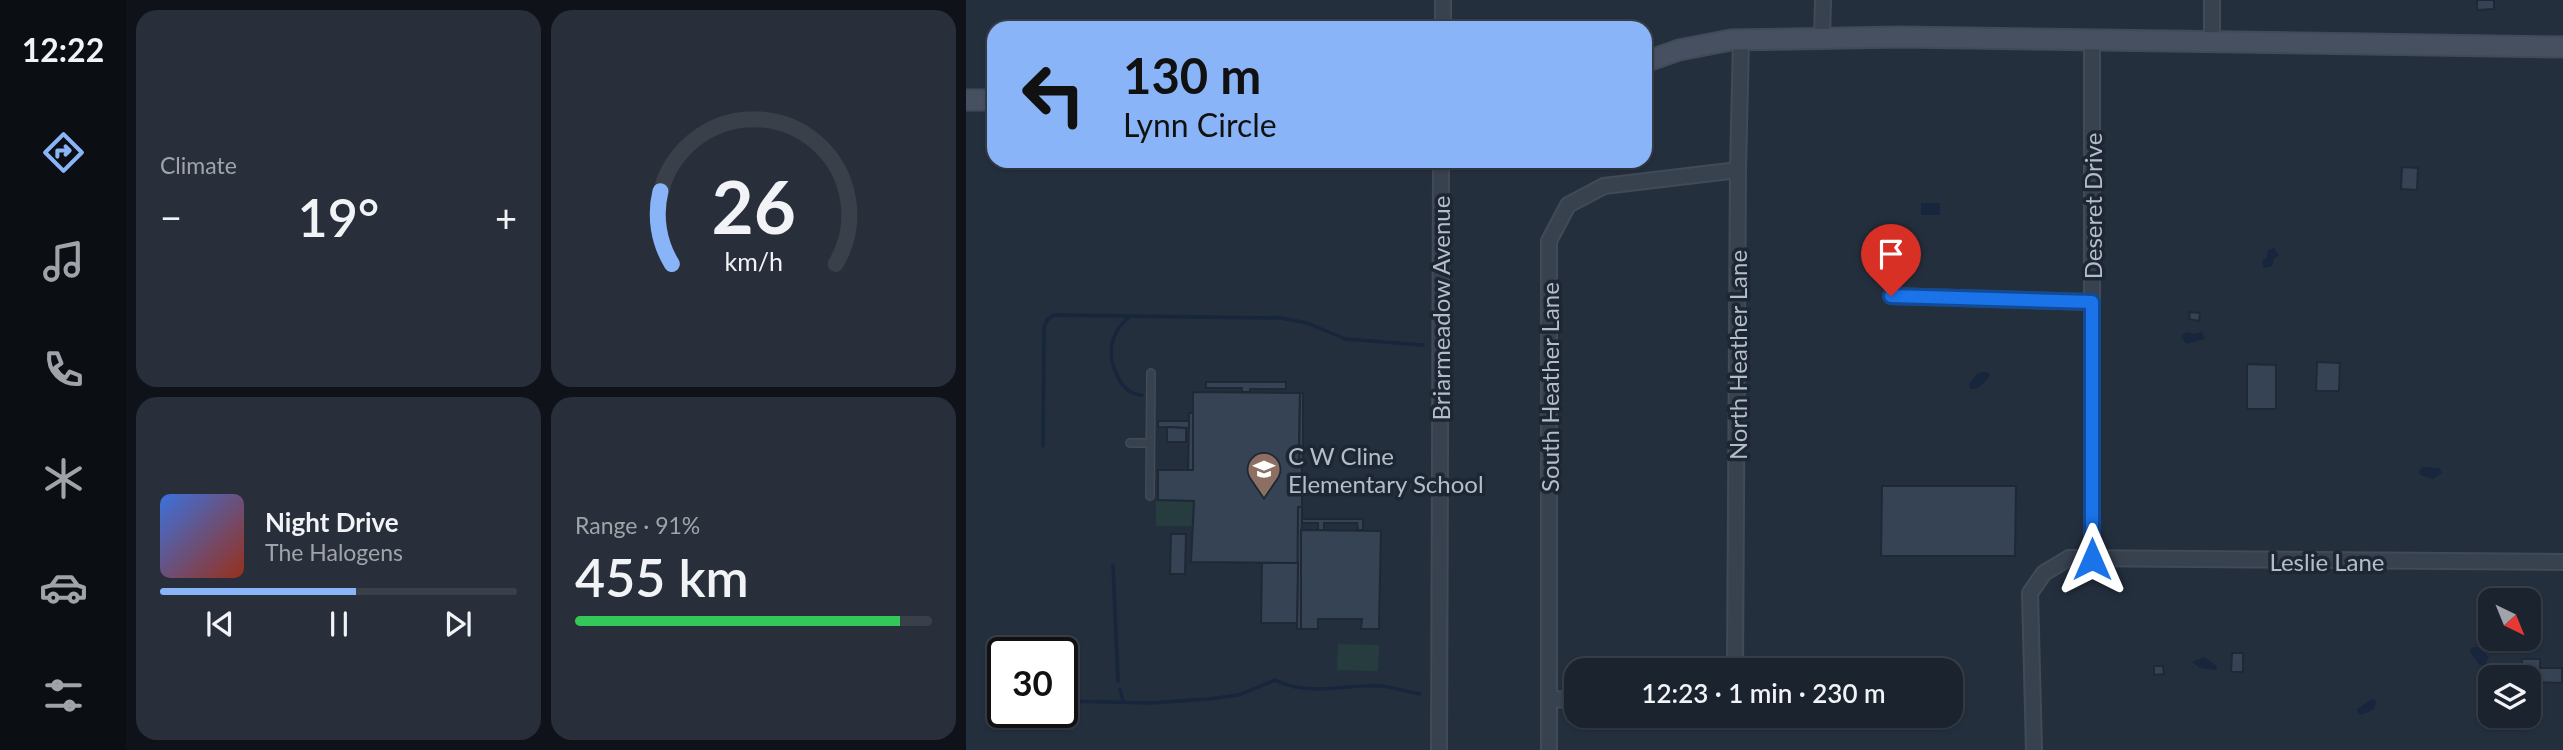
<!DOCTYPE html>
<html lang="en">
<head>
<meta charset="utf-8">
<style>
	body { margin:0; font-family:Lato,sans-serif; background:#282f3a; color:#f1f3f6; height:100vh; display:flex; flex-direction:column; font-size:26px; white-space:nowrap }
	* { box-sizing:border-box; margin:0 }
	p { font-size:23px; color:#a0a4aa }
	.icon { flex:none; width:38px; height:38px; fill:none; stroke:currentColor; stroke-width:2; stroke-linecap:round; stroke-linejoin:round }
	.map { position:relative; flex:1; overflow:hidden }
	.sheet { display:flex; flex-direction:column; gap:10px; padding:10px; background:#0f1319; width:840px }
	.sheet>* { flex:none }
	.guide { position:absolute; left:21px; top:21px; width:665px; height:147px; border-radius:21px; box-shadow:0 2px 5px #0004,0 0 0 2px #39404a; background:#8ab4f8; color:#111; overflow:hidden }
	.needle { width:46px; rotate:137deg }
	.buttons { position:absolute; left:1512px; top:588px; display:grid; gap:14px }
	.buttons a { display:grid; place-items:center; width:63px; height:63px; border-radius:14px; background:#1b232e; box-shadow:0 2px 5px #0004,0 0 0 2px #39404a; font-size:35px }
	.speed { position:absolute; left:21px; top:637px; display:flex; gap:14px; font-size:35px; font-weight:700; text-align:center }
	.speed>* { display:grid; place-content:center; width:91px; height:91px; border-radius:50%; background:#1b232e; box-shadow:0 2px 5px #0004,0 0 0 2px #39404a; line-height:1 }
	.speed .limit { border:4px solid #111; border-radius:10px; background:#fff; color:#111 }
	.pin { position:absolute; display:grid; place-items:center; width:60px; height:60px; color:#fff; margin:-72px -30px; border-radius:50% 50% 50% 0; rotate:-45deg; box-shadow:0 0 7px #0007 }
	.pin .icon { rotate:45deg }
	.me { position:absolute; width:77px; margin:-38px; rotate:0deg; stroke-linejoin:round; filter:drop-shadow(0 0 5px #0008) }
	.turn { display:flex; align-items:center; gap:24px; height:147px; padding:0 21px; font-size:32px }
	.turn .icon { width:91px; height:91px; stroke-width:2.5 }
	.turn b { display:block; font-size:49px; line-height:60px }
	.big { font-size:52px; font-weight:600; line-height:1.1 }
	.sheet .tile { flex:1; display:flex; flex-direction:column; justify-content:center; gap:10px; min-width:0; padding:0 24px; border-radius:21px; background:#282f3a }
	.sheet .dial { align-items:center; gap:0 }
	.dial svg { height:182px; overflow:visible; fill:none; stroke:#39404a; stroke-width:7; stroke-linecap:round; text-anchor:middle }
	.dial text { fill:#f1f3f6; stroke:none }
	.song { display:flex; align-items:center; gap:21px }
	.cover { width:84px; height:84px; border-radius:10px; background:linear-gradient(135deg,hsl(220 70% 55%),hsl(10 70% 35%)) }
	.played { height:7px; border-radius:4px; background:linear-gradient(90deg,#8ab4f8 55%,#39404a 55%) }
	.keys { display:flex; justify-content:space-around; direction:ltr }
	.heat { display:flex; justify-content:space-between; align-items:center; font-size:38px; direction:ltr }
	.charge { height:10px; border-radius:5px; background:linear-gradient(90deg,#34c759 91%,#39404a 0) }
	.sheet .tiles { flex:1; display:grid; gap:10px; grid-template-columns:repeat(2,1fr) }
	.trip { position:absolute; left:598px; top:658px; width:399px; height:70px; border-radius:21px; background:#1b232e; box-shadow:0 2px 5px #0004,0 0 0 2px #39404a; font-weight:600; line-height:70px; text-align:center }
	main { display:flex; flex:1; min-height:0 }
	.tab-bar { display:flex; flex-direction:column; width:126px; justify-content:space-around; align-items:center; background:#0b0e12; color:#a0a4aa }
	.tab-bar .icon { width:49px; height:49px }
	.tab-bar .current { color:#8ab4f8 }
	.tab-bar b { font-size:32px; color:#f1f3f6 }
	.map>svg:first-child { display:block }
	.green { fill:#263c3f }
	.water { fill:#17263c }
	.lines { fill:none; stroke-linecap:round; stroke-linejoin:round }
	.stream { stroke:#17263c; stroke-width:3.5 }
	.building { fill:#364354; stroke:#1f2835; stroke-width:2 }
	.lane-casing { stroke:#414a57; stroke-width:10 }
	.street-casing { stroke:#414a57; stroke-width:18 }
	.secondary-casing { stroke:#414a57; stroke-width:23 }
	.lane { stroke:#38414e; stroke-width:7 }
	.street { stroke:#38414e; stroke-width:14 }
	.secondary { stroke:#465061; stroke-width:19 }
	.route-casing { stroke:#114b97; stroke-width:18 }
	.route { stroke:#1a73e8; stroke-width:12 }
	.labels { text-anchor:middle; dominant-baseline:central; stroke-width:7; stroke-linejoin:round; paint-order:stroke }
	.street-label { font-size:24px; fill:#b4bcc9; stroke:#1d2633 }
	.poi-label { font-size:24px; fill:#b4bcc9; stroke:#1d2633; text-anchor:start }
</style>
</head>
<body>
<main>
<nav class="tab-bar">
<b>12:22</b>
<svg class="icon current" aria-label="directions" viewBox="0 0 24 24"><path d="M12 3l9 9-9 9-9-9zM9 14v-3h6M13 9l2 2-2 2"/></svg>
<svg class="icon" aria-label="music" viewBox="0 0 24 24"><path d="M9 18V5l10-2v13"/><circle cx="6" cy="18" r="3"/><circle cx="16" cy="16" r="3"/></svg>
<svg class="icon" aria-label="phone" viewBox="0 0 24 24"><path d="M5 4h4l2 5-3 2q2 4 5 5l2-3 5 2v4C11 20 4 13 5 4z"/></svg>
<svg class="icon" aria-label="climate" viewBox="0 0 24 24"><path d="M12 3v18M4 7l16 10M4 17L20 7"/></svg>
<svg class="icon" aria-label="car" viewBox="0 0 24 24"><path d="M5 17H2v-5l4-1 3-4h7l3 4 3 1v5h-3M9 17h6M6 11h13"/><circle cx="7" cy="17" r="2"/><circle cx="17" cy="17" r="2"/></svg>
<svg class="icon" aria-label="filters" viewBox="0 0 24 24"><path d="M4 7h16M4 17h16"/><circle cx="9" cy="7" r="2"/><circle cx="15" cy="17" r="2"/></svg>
</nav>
<section class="sheet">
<div class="tiles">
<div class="tile"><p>Climate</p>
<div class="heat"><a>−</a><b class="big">19°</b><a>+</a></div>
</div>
<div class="tile dial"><svg viewBox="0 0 100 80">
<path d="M14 69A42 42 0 1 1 86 69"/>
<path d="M14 69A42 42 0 0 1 9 37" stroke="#8ab4f8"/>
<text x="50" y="56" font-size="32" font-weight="700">26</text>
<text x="50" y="72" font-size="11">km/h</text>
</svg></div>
<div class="tile">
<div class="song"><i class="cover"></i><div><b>Night Drive</b><p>The Halogens</p></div></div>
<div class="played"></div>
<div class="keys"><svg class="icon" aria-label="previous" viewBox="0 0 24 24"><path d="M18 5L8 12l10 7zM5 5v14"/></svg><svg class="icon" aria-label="pause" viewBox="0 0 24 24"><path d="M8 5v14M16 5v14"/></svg><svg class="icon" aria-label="next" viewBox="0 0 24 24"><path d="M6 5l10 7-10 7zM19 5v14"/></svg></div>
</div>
<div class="tile"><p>Range · 91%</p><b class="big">455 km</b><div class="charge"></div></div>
</div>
</section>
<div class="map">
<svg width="1597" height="750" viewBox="0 0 1597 750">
	<rect width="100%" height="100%" fill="#242f3e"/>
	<!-- green -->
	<g class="green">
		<path d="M190 500 228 501 226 526H190Z"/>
		<path d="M372 644 413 645 412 671 371 670Z"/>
	</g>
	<!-- water -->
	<g class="water">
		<rect x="955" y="203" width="19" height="12"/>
		<path d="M1308 248 1313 255 1308 259 1306 266 1298 268 1296 261 1301 257 1302 250Z"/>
		<path d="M1220 332 1228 334 1236 332 1239 339 1220 344 1215 336Z"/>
		<path d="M1019 372 1024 374C1022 381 1012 390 1005 389L1003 384 1012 373Z"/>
		<path d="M1457 467 1473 468 1476 473 1467 479 1454 475 1453 471Z"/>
		<path d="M1505 647H1511L1523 657 1519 665 1514 666 1504 652Z"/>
		<path d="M1238 657 1251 666 1250 670 1234 668 1226 662Z"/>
		<path d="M1406 699 1410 701 1408 709 1396 715 1392 714 1391 709Z"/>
	</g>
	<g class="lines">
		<!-- stream -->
		<g class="stream">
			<path d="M163 317C143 334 140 356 153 379 159 389 164 394 176 395"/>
			<path d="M77 446 78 328 81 320 88 315 315 318 341 323 379 339 457 345"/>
			<path d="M147 566 152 681"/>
			<path d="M154 689 157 702"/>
			<path d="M96 701 185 703 242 699 273 695 309 680C342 697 380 684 415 686 428 687 441 692 454 694"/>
		</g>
	</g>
	<!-- building -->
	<g class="building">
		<path d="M1511 0H1528V9L1511 10Z"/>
		<path d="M1436 167 1452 168 1451 190 1435 189Z"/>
		<path d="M1224 312 1234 313 1233 321 1223 319Z"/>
		<path d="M1351 362 1374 363 1373 391H1350Z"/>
		<path d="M1281 364 1310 365V409H1281Z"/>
		<path d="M240 382H320V389H284V392H276V388H240Z"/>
		<path d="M227 392 334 393 333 465H336V507H332V563L225 562 228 501 192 500V470H227Z"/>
		<path d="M334 393H337V465H333Z"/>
		<path d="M223 413H227V470H222Z"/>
		<path d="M192 421H223V428L192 427Z"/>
		<path d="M201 427 220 428V442H201Z"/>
		<path d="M916 486H1050L1049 556H915Z"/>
		<path d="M332 507H336L335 629H331Z"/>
		<path d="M336 519H397V530H392L391 523H358V531L352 530V523H336Z"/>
		<path d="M335 530 415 531 413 629H395L396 619H352V629H335Z"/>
		<path d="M205 534H220L219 574H204Z"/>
		<path d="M296 563H332L331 623H295Z"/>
		<path d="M1266 653H1277V672H1265Z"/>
		<path d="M1556 659H1574V668H1596V683L1563 682V677H1556Z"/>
		<path d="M1188 666H1197L1198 674 1188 675Z"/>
	</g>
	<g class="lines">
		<defs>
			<g id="lane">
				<path d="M164 443H184"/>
				<path d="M184 496 185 373"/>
			</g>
			<g id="street">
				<path d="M477 28V0"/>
				<path d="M856 39 857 0"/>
				<path d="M1246 42V0"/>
				<path d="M925 296 1126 302"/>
				<path d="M1126 559V40"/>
				<path d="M769 670 772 170 775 40"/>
				<path d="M583 699 611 700"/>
				<path d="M473 750 475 161"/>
				<path d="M583 750V241L602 205 638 186 772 170"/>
				<path d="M1068 750 1064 593 1078 573 1103 558 1597 562"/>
			</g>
			<g id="secondary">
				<path d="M679 62 713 50 765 40 934 37 1597 47"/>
				<path d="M0 100H28"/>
			</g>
		</defs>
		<!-- lane casing -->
		<use href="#lane" class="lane-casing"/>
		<!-- street casing -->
		<use href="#street" class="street-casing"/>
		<!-- secondary casing -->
		<use href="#secondary" class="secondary-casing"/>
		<!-- lane -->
		<use href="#lane" class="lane"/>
		<!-- street -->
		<use href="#street" class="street"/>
		<!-- secondary -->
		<use href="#secondary" class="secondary"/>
	</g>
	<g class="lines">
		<defs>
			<path id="route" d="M925 296 1126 302V559"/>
		</defs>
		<!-- route casing -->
		<use href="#route" class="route-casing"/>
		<!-- route -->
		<use href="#route" class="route"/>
	</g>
	<!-- icons -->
	<defs>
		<symbol id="school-pin" viewBox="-11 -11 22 30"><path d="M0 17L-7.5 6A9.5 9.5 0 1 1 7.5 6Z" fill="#8d6e63" stroke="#1d2633"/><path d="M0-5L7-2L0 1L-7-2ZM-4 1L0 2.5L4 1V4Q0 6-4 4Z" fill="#fff"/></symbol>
	</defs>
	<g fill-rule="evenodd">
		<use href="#school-pin" x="279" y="450" width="38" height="52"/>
	</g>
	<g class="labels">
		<!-- street labels -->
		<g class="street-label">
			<text transform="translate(1126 206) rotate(-90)">Deseret Drive</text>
			<text transform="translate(474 308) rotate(-90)">Briarmeadow Avenue</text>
			<text transform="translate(771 355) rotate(-90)">North Heather Lane</text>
			<text transform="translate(583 387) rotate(-90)">South Heather Lane</text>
			<text x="1361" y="561">Leslie Lane</text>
		</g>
		<!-- poi labels -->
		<g class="poi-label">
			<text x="322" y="455">C W Cline<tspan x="322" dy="28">Elementary School</tspan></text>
		</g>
	</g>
</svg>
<div class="buttons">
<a><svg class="needle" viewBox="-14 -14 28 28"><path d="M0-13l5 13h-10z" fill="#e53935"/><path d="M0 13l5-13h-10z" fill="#a0a4aa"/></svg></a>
<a><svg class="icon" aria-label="layers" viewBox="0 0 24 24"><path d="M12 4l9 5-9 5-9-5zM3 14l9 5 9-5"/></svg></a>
</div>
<div class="speed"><div class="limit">30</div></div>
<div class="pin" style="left:925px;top:296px;background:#d93025"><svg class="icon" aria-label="arrive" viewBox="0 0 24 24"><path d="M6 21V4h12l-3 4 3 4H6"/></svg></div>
<svg class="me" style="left:1126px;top:559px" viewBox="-20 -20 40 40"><path d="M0-17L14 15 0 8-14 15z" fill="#1a73e8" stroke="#fff" stroke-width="4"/></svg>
<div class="trip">12:23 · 1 min · 230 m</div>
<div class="guide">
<div class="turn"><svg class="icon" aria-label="left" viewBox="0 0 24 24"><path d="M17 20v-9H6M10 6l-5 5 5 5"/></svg><div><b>130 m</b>Lynn Circle</div></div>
</div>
</div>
</main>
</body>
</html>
